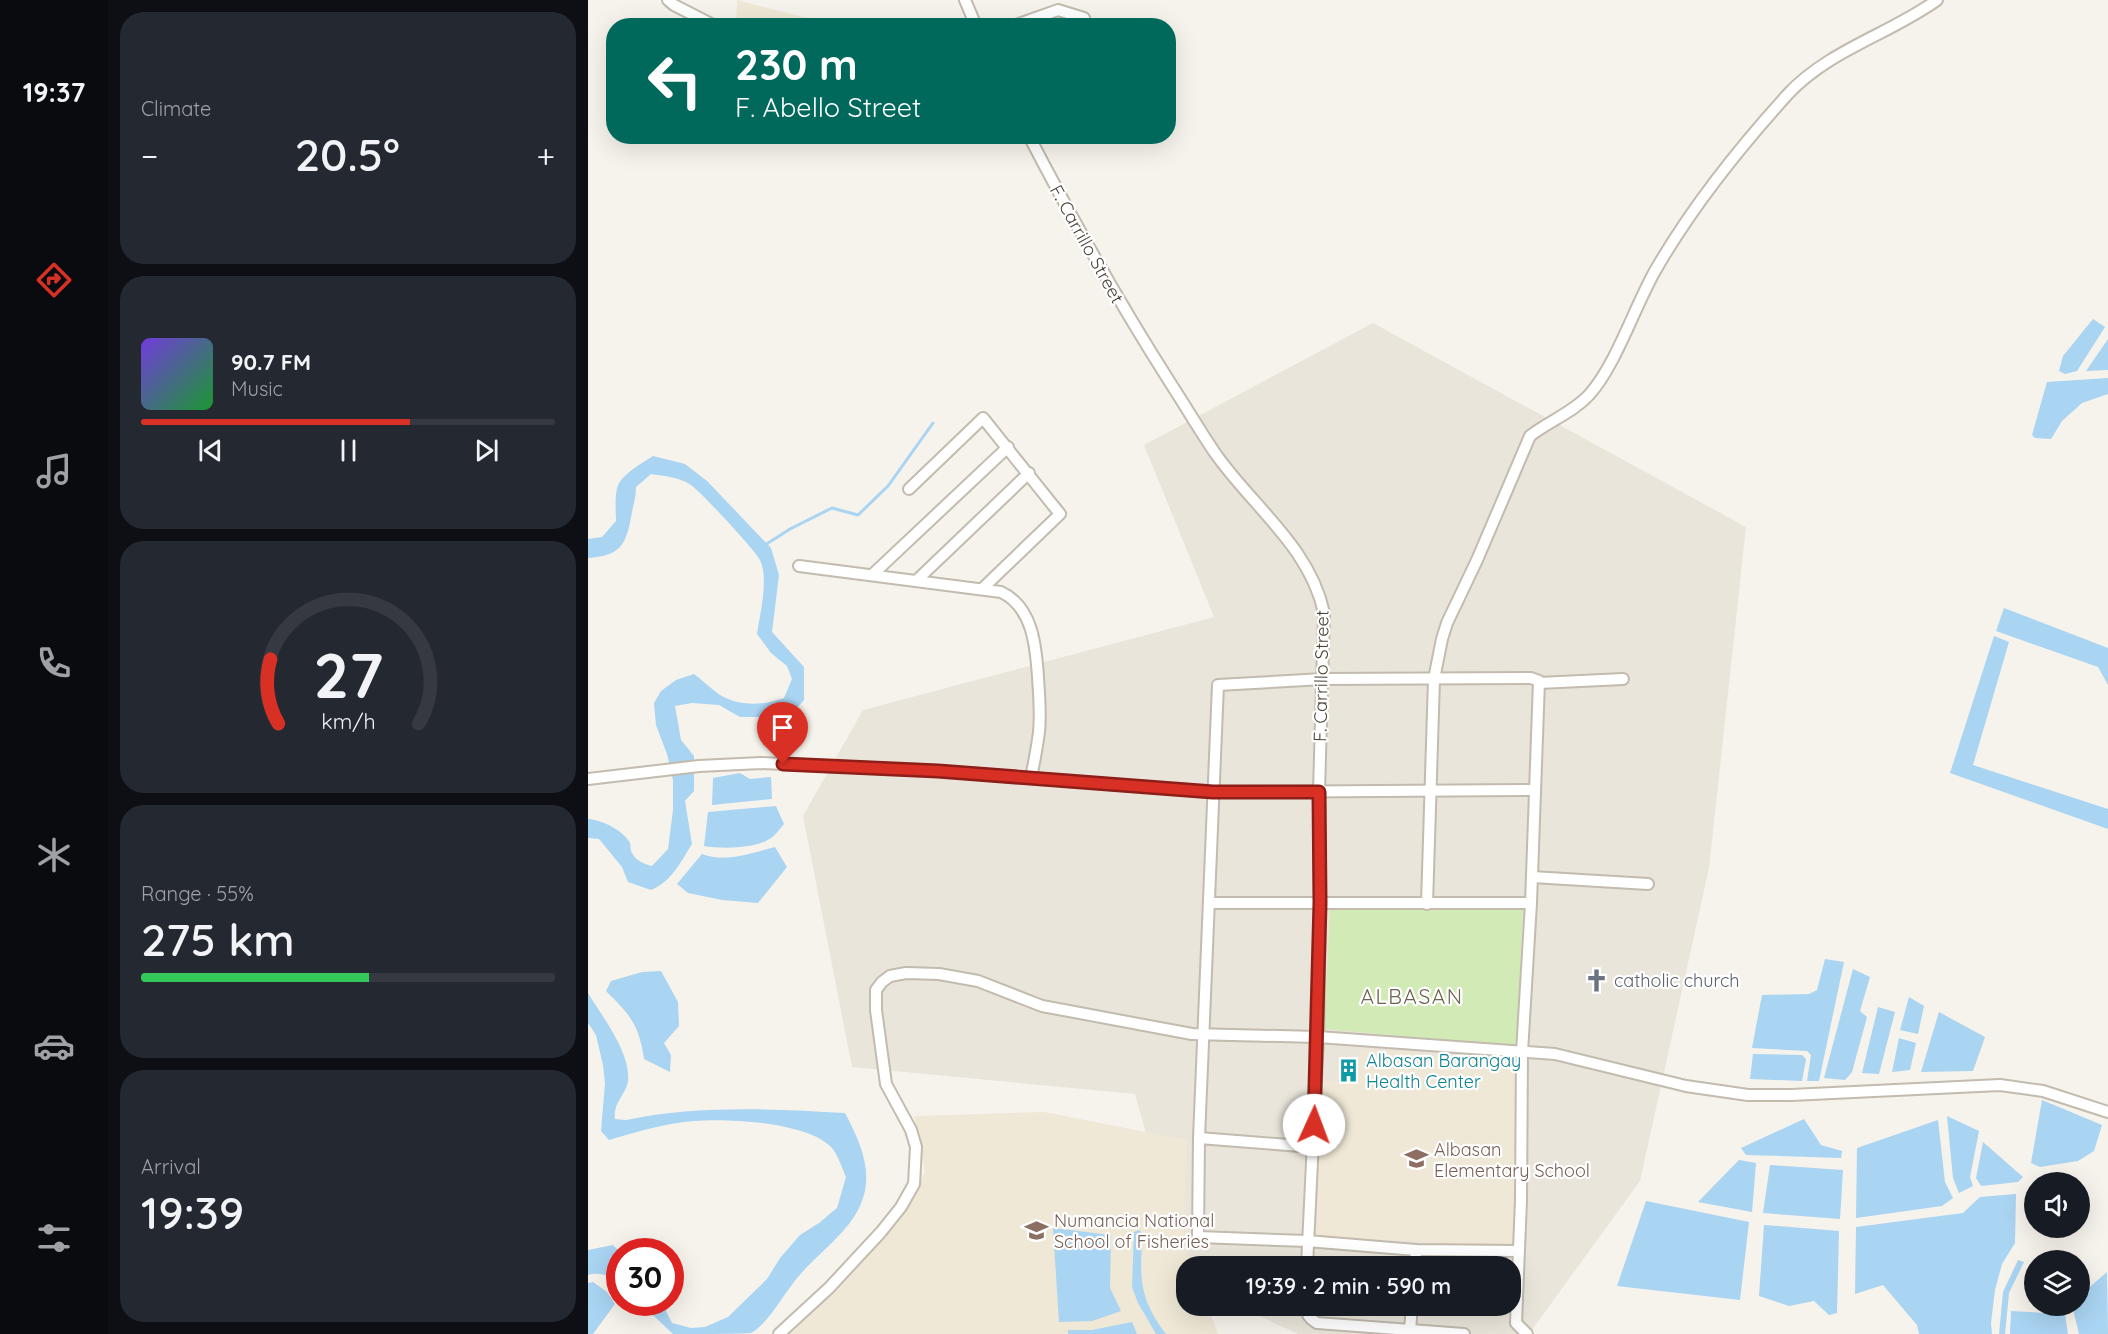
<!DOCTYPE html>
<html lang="en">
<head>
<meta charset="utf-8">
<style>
	body { margin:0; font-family:Quicksand,sans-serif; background:#242831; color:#f1f3f6; height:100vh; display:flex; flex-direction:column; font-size:22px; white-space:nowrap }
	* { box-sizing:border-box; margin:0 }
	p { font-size:20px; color:#9ea1a6 }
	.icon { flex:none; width:33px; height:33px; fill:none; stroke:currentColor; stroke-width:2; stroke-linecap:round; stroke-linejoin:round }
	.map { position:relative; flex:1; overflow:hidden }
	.panel { display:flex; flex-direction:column; gap:12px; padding:12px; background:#0d0f14; width:480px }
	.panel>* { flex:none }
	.banner { position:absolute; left:18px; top:18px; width:570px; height:126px; border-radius:24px; box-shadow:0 6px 24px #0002; background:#00695c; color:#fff; overflow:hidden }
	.tools { position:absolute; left:1436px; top:1172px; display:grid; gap:12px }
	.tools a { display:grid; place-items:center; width:66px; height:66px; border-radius:50%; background:#171b24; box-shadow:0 6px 24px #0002; font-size:30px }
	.speed { position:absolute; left:18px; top:1238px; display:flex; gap:12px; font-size:30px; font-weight:700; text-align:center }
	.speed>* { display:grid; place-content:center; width:78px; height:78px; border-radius:50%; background:#171b24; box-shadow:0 6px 24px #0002; line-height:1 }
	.speed .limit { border:9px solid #d22; background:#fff; color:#111 }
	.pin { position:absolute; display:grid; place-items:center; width:51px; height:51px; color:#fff; margin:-62px -26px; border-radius:50% 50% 50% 0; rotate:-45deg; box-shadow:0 0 6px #0007 }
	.pin .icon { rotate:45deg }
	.me { position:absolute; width:66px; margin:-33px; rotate:2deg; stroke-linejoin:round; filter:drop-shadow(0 0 4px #0008) }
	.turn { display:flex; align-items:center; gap:21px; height:126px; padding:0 30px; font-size:27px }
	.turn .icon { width:78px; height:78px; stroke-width:2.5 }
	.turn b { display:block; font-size:42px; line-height:51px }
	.big { font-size:45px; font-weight:600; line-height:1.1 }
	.panel .card { flex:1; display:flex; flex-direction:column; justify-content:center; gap:9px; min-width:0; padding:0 21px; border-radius:24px; background:#242831 }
	.panel .dial { align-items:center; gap:0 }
	.dial svg { height:156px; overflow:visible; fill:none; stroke:#363941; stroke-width:7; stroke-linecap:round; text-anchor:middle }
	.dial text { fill:#f1f3f6; stroke:none }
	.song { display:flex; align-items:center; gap:18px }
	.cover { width:72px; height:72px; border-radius:9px; background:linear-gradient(135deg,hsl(260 70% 55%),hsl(130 70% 35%)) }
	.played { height:6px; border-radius:3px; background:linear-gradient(90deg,#d93025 65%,#363941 65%) }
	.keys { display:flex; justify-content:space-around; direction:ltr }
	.heat { display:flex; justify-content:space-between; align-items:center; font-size:33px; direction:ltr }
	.charge { height:9px; border-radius:4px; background:linear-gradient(90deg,#34c759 55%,#363941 0) }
	.trip { position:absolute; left:588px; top:1256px; width:345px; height:60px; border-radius:24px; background:#171b24; box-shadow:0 6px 24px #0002; font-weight:600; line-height:60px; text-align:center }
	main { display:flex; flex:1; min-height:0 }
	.tabs { display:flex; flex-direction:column; width:108px; justify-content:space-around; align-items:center; background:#090b0e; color:#9ea1a6 }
	.tabs .icon { width:42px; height:42px }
	.tabs .selected { color:#d93025 }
	.tabs b { font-size:27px; color:#f1f3f6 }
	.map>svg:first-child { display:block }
	.residential { fill:#eae5da }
	.education { fill:#efe8d6 }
	.green { fill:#d2eab5 }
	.water { fill:#a9d4f2 }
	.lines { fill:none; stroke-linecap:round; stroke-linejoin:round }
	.stream { stroke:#a9d4f2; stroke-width:3 }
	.minor-casing { stroke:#c2bbae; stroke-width:14 }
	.minor { stroke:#fff; stroke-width:10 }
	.route-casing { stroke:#8d1f18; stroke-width:15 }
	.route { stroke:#d93025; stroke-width:10 }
	.labels { text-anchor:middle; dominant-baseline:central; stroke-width:4.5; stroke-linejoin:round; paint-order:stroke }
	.street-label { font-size:18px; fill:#4b4439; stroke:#fff }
	.worship-label { font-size:18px; fill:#5b616d; stroke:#fff; text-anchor:start }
	.culture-label { font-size:18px; fill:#0d838f; stroke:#fff; text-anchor:start }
	.education-label { font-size:18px; fill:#785e54; stroke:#fff; text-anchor:start }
	.quarter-label { font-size:21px; letter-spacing:1.5px; fill:#6e6250; stroke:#fff }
</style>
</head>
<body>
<main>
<nav class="tabs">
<b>19:37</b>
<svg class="icon selected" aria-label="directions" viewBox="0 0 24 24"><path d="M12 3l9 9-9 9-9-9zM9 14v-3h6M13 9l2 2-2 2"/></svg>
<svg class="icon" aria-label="music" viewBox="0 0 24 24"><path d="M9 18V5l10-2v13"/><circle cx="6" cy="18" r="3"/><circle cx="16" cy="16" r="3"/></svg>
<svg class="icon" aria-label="phone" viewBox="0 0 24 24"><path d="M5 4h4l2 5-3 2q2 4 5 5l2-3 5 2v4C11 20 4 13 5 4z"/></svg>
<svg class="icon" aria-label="climate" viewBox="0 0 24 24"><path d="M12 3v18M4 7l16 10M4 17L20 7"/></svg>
<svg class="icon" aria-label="car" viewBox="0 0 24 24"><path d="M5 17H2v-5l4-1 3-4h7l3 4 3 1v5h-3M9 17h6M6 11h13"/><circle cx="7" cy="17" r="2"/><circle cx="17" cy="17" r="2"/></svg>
<svg class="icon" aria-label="filters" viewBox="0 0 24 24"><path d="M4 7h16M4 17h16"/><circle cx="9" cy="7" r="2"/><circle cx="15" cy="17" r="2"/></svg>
</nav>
<section class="panel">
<div class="card"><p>Climate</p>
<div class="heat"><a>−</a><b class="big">20.5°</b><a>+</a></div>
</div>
<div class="card">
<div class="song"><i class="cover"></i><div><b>90.7 FM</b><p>Music</p></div></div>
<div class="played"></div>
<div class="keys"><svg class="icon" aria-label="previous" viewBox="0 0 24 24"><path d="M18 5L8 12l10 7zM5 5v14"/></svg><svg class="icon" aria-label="pause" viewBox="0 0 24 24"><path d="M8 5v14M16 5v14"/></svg><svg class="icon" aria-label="next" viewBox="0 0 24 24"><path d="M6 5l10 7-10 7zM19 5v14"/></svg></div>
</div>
<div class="card dial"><svg viewBox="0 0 100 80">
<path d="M14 69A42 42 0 1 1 86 69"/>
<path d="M14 69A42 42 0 0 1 10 36" stroke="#d93025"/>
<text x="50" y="56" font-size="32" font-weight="700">27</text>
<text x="50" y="72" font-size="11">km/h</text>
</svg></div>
<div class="card"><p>Range · 55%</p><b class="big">275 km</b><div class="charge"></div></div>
<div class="card"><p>Arrival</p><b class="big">19:39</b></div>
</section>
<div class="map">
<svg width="1520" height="1334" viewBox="0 0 1520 1334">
	<rect width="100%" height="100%" fill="#f6f3ec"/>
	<!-- residential -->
	<path class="residential" d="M785 323 1158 527 1121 868 1052 1181 941 1334H710L648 1305H922V1266H598V1278L547 1094 264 1067 215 816 275 710 626 617 556 445Z"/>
	<!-- education -->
	<g class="education">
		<path d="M149 0 242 24V25H148Z"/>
		<path d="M772 1049 929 1061 924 1247 726 1236 732 1081H770Z"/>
		<path d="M456 1112 599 1140 595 1242 604 1266H598V1305H619L630 1334H202L312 1218 337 1172 326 1116Z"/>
	</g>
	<!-- green -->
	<path class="green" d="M742 909H935L928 1046 736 1029Z"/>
	<!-- water -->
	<g class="water">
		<path d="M1505 319 1517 327 1489 371 1477 374 1471 371 1475 356Z"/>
		<path d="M1520 339V370L1498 371Z"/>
		<path d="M1520 378V394L1494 403 1474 421 1463 439 1447 438 1444 435 1459 382Z"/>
		<path d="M65 456 97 464 119 481 183 548 191 575 184 632 216 667V700L208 709 192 717H152L131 705 104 703 87 706 93 740 106 756V791L97 801 104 844C92 863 84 881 63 890L40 882 34 867 11 839 0 838V819C14 820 35 830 42 843 43 846 42 850 44 853 48 861 56 864 64 866L80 849 85 810V780L79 754 68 725 66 703 73 691 88 680 106 674C114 680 120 686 128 692 147 707 175 706 196 698L204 679 199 666 183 653 169 634C172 614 181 578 172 560 167 550 112 491 103 485 91 477 76 476 63 474L48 487C48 498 45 506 43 517 38 546 31 556 0 558V539L14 537 28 521C28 510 26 493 31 483 38 472 54 463 65 456Z"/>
		<path d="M1416 608 1520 648V685L1510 667 1408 631Z"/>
		<path d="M1406 636 1421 642 1385 765 1520 809V829L1362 773Z"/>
		<path d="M152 773 162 779 183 777 184 799 124 805 125 778Z"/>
		<path d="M188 806 196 824C192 828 188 835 183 838 168 849 134 849 116 846L120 812Z"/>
		<path d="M187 847 199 867 170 903 134 900 100 893 89 884 114 854C138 863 163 853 187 847Z"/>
		<path d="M1237 959 1256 962 1231 1081H1219L1223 1055 1219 1051 1164 1048 1174 995 1221 994 1229 990Z"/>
		<path d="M1265 969 1282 977 1272 1011 1279 1017 1264 1072 1257 1080 1236 1078Z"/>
		<path d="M73 971 90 1002 91 1026 76 1043 83 1055 82 1072 56 1059C51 1024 42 1015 18 991L23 981 54 972Z"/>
		<path d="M0 993C14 1016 43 1053 40 1081 38 1095 25 1102 27 1119L38 1120C111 1105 183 1109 257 1113 280 1156 291 1191 255 1231 241 1247 224 1260 210 1277 197 1292 180 1324 163 1333 156 1334 97 1334 85 1334L51 1302H81L78 1311 84 1323 103 1328 117 1327 140 1317 179 1279 192 1258 212 1235 231 1223 249 1208 258 1177C254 1168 250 1155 244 1148 221 1122 140 1118 106 1121 78 1123 48 1132 21 1140L13 1131 17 1083 15 1065 8 1035 0 1023Z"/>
		<path d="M1321 997 1336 1006 1330 1034 1312 1030Z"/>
		<path d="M1290 1007 1307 1012 1291 1074 1274 1073Z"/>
		<path d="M1351 1012 1397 1037 1385 1071 1333 1072Z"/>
		<path d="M1311 1038 1328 1043 1322 1070 1304 1072Z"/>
		<path d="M1165 1054 1214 1055 1218 1059 1214 1081 1162 1079Z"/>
		<path d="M1454 1100 1514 1125 1506 1151 1490 1161 1452 1167 1443 1163Z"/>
		<path d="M1359 1116 1391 1131 1382 1177 1385 1186 1371 1193 1365 1178Z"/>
		<path d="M1216 1119 1233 1145 1254 1151 1253 1158 1158 1155 1153 1148Z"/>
		<path d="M1350 1120 1357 1182 1365 1198 1354 1206 1268 1218 1269 1148Z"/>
		<path d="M1395 1142 1435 1177 1430 1182 1393 1186 1388 1178Z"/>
		<path d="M1151 1160 1168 1163 1164 1212 1110 1202Z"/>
		<path d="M1182 1165 1255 1170 1252 1219 1175 1213Z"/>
		<path d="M1428 1194 1427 1243 1414 1264 1407 1290 1403 1323 1404 1334H1331L1329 1325 1295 1285 1267 1294 1268 1227 1375 1213 1392 1197Z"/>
		<path d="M1058 1201 1161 1222 1152 1300 1029 1286Z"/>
		<path d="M1176 1225 1251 1231 1249 1313 1241 1315 1226 1301 1201 1306 1171 1296Z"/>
		<path d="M465 1228 523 1235 522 1288 533 1311 504 1321 471 1322Z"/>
		<path d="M551 1230 555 1234C551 1276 551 1299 578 1334H568L550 1303 544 1287 546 1232Z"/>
		<path d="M25 1245 31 1251V1282C24 1275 9 1272 0 1275V1250Z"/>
		<path d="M1430 1260 1436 1262 1421 1293 1417 1334H1411L1415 1292Z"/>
		<path d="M1519 1272 1520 1334H1491L1484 1305H1491V1296Z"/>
		<path d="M5 1282 19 1292 27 1304 5 1334H0V1283Z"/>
		<path d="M1423 1311 1477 1314 1480 1334H1422Z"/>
		<path d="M544 1322 549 1334H480V1330H504Z"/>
	</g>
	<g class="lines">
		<!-- stream -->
		<path class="stream" d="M177 545 202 529 244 508 270 515 300 486 345 423"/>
		<defs>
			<g id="minor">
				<path d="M80 0 86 5 127 26"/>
				<path d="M377 0 388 26"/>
				<path d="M425 26 470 10 496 18"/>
				<path d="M441 136C485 221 532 304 583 384 598 407 612 431 627 453 664 506 722 547 736 613L731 792 732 903 730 1037 719 1266"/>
				<path d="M321 489 395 418 472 514 394 589"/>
				<path d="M211 566 413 592C445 607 448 647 450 677 451 696 453 713 451 732 449 748 446 763 443 778"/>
				<path d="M284 575 420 447"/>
				<path d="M329 580 441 473"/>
				<path d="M951 683 1035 679"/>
				<path d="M0 779 111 766 173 763 350 771 625 792 947 790"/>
				<path d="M944 877 1060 884"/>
				<path d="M621 903H943"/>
				<path d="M839 904 846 679 854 639 859 623 889 560 942 436C961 421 984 413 1001 395 1028 365 1046 308 1067 271 1103 208 1151 148 1200 94 1241 50 1302 34 1349 0"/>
				<path d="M611 1138 725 1147"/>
				<path d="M931 1251 828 1250 719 1241 610 1237 611 1138 630 685 735 679 943 678 951 681 943 903 934 1052 933 1200 928 1323 939 1334"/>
				<path d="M827 1266 828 1250"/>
				<path d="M718 1305C718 1314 721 1318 729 1323L876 1334"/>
				<path d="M822 1330 824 1305"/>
				<path d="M191 1334 241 1288 293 1232 313 1207 326 1184 328 1147 323 1130 298 1084 288 1010V990L294 982 302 976 318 973 351 974 390 981 454 1006 604 1034 730 1037 967 1054 1098 1086 1160 1095H1203L1412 1085 1455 1091 1520 1112"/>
			</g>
		</defs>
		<!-- minor casing -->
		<use href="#minor" class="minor-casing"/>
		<!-- minor -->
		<use href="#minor" class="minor"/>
	</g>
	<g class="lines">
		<defs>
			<path id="route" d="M195 764 350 771 625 792H731L732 903 726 1125"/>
		</defs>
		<!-- route casing -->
		<use href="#route" class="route-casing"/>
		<!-- route -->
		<use href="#route" class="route"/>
	</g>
	<!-- icons -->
	<defs>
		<symbol id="church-bare" viewBox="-9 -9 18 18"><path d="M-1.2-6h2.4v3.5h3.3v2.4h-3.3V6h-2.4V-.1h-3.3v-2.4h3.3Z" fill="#6b7280" stroke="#fff" stroke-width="2.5" paint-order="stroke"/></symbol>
		<symbol id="building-bare" viewBox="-9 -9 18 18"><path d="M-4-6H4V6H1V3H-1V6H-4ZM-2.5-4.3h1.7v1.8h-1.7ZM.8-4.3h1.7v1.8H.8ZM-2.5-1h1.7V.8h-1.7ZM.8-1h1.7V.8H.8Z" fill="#0f9aa8" stroke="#fff" stroke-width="2.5" paint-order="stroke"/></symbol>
		<symbol id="school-bare" viewBox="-9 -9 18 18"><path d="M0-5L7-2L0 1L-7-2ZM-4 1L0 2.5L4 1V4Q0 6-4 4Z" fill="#8d6e63" stroke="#fff" stroke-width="2.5" paint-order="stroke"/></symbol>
	</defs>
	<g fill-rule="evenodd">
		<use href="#church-bare" x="992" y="964" width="33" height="33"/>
		<use href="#building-bare" x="744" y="1054" width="33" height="33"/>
		<use href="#school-bare" x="812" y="1142" width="33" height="33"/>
		<use href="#school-bare" x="432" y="1214" width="33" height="33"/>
	</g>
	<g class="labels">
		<!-- street labels -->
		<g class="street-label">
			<text transform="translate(499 244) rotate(61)">F. Carrillo Street</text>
			<text transform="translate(733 676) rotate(-89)">F. Carrillo Street</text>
		</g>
		<!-- worship labels -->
		<g class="worship-label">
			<text x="1026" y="980">catholic church</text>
		</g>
		<!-- culture labels -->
		<g class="culture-label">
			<text x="778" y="1060">Albasan Barangay<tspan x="778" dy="21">Health Center</tspan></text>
		</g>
		<!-- education labels -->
		<g class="education-label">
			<text x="846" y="1149">Albasan<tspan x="846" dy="21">Elementary School</tspan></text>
			<text x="466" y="1220">Numancia National<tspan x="466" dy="21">School of Fisheries</tspan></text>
		</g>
		<!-- quarter labels -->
		<g class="quarter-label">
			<text x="824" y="996">ALBASAN</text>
		</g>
	</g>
</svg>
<div class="tools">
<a><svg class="icon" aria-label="sound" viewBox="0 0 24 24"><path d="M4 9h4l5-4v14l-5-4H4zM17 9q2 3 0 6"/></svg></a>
<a><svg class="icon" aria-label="layers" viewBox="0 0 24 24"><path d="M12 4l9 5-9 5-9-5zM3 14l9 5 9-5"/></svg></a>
</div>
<div class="speed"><div class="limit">30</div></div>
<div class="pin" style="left:195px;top:764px;background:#d93025"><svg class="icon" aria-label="arrive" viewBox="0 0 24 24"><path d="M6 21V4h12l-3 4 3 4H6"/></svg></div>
<svg class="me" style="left:726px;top:1125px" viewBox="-20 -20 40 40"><circle r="19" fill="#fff"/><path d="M0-13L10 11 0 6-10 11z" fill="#d93025"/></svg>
<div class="trip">19:39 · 2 min · 590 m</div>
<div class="banner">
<div class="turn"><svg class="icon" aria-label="left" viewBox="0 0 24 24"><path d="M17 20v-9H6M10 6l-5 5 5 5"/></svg><div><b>230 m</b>F. Abello Street</div></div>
</div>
</div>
</main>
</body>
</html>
